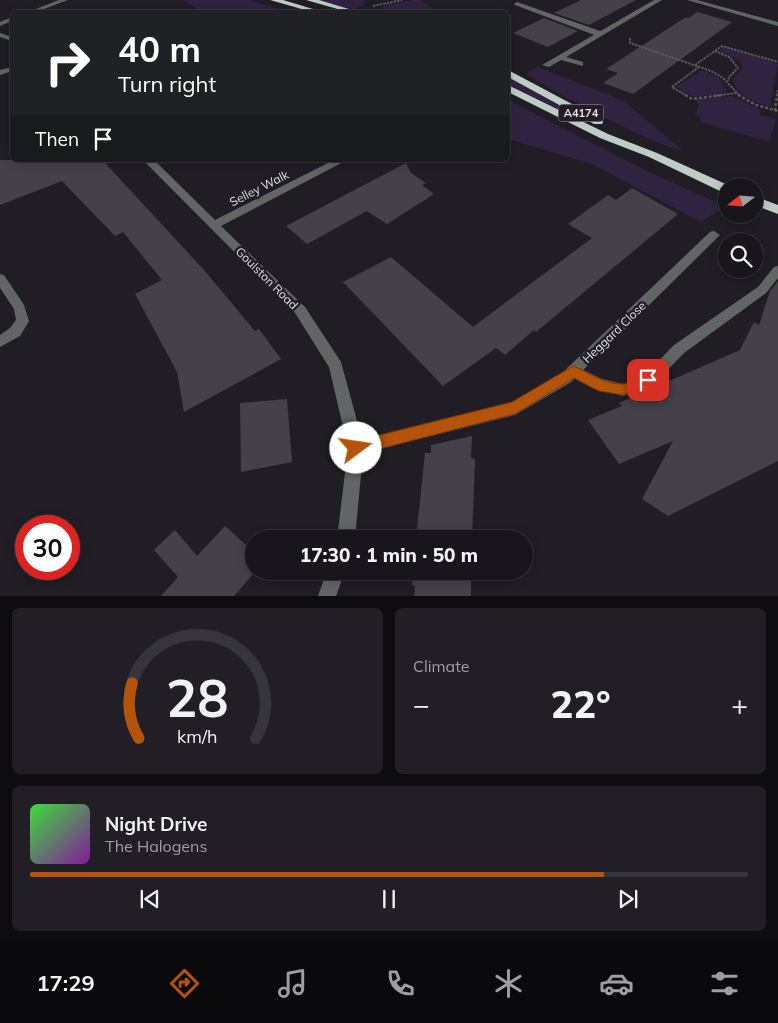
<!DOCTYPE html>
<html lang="en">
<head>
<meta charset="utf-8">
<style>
	body { margin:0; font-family:Mulish,sans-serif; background:#211f25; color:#f1f3f6; height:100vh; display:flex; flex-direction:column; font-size:19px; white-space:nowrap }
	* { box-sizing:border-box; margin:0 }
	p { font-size:16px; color:#9f9fa3 }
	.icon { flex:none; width:28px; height:28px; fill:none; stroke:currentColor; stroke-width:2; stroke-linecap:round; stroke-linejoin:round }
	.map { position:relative; height:596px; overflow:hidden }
	.details { display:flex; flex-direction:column; gap:12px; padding:12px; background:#0d0c0f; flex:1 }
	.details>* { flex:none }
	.banner { position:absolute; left:10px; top:10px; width:500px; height:152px; border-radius:8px; box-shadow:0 2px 12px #0003,0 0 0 1px #36353b; background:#202124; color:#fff; overflow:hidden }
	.needle { width:32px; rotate:253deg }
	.tools { position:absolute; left:718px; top:178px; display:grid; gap:10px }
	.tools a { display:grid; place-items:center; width:45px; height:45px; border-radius:50%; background:#18161c; box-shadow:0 2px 12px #0003,0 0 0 1px #36353b; font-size:25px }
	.speed { position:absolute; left:15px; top:515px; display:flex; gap:10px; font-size:25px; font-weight:700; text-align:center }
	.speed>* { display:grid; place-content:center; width:65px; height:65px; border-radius:50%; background:#18161c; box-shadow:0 2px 12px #0003,0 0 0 1px #36353b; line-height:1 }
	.speed .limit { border:8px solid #d22; background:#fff; color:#111 }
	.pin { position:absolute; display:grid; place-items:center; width:42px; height:42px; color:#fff; margin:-21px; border-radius:10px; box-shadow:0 2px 8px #0006 }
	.me { position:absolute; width:55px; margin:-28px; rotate:76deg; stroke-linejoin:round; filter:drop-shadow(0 0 4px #0008) }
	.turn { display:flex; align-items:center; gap:18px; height:105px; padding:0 25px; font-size:22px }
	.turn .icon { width:65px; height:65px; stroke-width:2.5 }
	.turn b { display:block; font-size:35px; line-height:42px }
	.then { display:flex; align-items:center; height:48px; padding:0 25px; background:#0003; gap:10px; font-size:19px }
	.big { font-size:38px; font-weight:800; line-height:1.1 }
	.details .tile { flex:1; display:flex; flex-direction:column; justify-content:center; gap:8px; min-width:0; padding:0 18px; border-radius:8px; background:#211f25 }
	.details .dial { align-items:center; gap:0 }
	.dial svg { height:130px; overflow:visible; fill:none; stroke:#36353b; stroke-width:7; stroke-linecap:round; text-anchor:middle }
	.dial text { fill:#f1f3f6; stroke:none }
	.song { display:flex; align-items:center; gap:15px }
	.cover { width:60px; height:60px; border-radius:8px; background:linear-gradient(135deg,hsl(120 70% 55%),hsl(290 70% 35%)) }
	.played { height:5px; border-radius:2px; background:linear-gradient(90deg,#b45309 80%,#36353b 80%) }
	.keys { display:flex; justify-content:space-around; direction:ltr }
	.heat { display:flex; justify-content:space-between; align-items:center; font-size:28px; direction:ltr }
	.details .tiles { flex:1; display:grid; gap:12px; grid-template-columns:1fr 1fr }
	.tile:last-child { grid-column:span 2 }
	.trip { position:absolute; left:245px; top:530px; width:288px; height:50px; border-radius:25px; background:#18161c; box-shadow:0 2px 12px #0003,0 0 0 1px #36353b; font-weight:800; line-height:50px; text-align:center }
	.menu { display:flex; height:80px; justify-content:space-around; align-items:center; background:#0a090b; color:#9f9fa3 }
	.menu .icon { width:35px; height:35px }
	.menu .selected { color:#b45309 }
	.menu b { font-size:22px; color:#f1f3f6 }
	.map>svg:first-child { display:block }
	.green { fill:#302341 }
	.building { fill:#45414a }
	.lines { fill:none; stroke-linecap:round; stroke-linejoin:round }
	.path-far1 { stroke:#5a585f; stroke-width:2; stroke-dasharray:2.5 1; stroke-linecap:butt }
	.path { stroke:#5a585f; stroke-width:2.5; stroke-dasharray:3 2; stroke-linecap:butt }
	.lane { fill:#616664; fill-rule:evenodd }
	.street { fill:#616664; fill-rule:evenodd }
	.highway { fill:#bfccc6; fill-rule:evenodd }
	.route { fill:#b45309; stroke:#753606 }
	.labels { text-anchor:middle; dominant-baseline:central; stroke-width:5; stroke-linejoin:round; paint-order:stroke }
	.shield { fill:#201d25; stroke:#a8a6ab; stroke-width:1 }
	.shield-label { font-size:11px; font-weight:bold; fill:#e2e0e5 }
	.street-label { font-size:12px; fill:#e2e0e5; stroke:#201d25 }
</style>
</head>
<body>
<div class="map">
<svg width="778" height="596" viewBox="0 0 778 596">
	<rect width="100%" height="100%" fill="#201d25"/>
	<!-- green -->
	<g class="green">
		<path d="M182 0H248L292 12H203Z"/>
		<path d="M319 0H363L367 2 355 10Z"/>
		<path d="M413 0H422L436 12H389L382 7 385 5Z"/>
		<path d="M724 47 778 64 770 107C756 102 735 96 733 79L742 68 740 60 719 51Z"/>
		<path d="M538 67 624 101 682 150C670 153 538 85 526 73Z"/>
		<path d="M701 70 718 77 728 92 694 97 676 87Z"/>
		<path d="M512 79 568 111 565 113 508 84V81Z"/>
		<path d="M732 96 759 109 760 115 776 119 769 142 701 122 700 117 695 114 699 106 695 99Z"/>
		<path d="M508 100 649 172 716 202 719 207 718 211 701 222 592 164 508 139Z"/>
	</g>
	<!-- building -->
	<g class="building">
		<path d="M581 0H636L589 25 554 13Z"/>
		<path d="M697 12 732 22 633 94 603 83 618 73 606 69 686 17 689 18Z"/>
		<path d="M544 18 578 31 548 47 513 33Z"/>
		<path d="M0 160H111L112 162 106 164 204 270 255 331 259 329 281 359 184 412 177 372 135 294 162 280 123 232 115 236 62 181 0 205Z"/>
		<path d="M406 163 411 173 426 183 422 185 434 194 387 224 367 211 307 244 286 226Z"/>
		<path d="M632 188 678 214 536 332 534 330 505 355 496 348 443 386 343 282 391 257 473 327 592 238 568 224 608 195 616 200Z"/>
		<path d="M778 281V461L668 516 642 499 673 441 619 464 588 420 622 406 619 403 740 350 754 322 759 325 770 291Z"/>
		<path d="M287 399 292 462 241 472 240 403Z"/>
		<path d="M472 436 471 458 475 459 472 539H416L425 453H431V445Z"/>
		<path d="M225 526 254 552V573L234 596H161L178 577 154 550 175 530 197 556Z"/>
		<path d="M413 571H471V596H414L415 586 412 585Z"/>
	</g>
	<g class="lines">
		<!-- path-far1 -->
		<g class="path-far1">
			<path d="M373 6 402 0"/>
			<path d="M630 38V43L711 71 723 78 740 96"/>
			<path d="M715 51 729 57 738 68 729 77 728 81"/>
			<path d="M695 65 722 46 778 62"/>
			<path d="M687 96 672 87 699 67"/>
			<path d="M713 96 736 93"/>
			<path d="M777 96 778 89"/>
		</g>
		<!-- path -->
		<g class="path">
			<path d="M685 95 692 99 722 95"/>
			<path d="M738 95 756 105 778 111"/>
			<path d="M775 111 777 95"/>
		</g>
		<!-- lane -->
		<g class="lane">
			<path d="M517 2 603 32 604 34 597 36 515 5 514 4Z"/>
			<path d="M778 266V278L766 293 684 353 653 385 623 396 594 389 568 375 566 371 568 367 573 365 602 379 623 384 643 377 674 345 758 287 774 267Z"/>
			<path d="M0 274 4 275 24 305 29 321 20 336 0 347V335L10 328 16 320 14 309 0 288Z"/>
		</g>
		<!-- street -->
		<g class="street">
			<path d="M59 0H68L36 12H28Z"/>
			<path d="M654 0H662L566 57 583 62V66L561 60 549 67 542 65Z"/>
			<path d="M687 0H697L778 22V26Z"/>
			<path d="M12 17V21L0 26V22Z"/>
			<path d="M0 33 12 37V41L0 37Z"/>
			<path d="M12 67V71L0 75V70Z"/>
			<path d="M143 160H154L215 220 334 160H347L221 226 305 307 341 362 362 439 512 402 561 374 710 232 714 231 720 235 571 382 515 415 363 453 355 539H337L348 448 329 367 295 313Z"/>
			<path d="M327 571H345L336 596H318Z"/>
		</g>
		<!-- highway -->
		<g class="highway">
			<path d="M270 0H283L323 12H312Z"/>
			<path d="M306 0H319L359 12H348Z"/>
			<path d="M508 70 602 120 603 122 602 124H594L508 77Z"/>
			<path d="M508 85 608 134 657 153 730 186H726V193L722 192 649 157 600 138 508 92Z"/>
			<path d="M754 196 778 205V214L754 205Z"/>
		</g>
	</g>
	<!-- route -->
	<path class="route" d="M573 366C589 372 603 384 622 384 632 384 642 373 652 377L654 380 652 384 623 395 599 391 574 378 515 414 356 455 351 453 349 448 351 443 356 441 512 402Z"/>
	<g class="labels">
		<!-- shield labels -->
		<rect class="shield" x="558.5" y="104.5" width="45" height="17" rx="4"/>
		<g class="shield-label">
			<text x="581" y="113">A4174</text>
		</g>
		<!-- street labels -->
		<g class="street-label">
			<text transform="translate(259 188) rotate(-27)">Selley Walk</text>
			<text transform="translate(267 278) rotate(45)">Goulston Road</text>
			<text transform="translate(614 332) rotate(-44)">Heggard Close</text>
		</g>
	</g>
</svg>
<div class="tools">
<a><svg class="needle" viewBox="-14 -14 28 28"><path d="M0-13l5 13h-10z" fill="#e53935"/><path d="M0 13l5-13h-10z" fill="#9f9fa3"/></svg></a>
<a><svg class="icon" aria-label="search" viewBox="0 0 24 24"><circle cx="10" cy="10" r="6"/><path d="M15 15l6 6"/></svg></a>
</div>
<div class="speed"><div class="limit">30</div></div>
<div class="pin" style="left:648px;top:380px;background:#d93025"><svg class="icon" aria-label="arrive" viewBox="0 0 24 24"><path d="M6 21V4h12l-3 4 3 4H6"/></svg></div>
<svg class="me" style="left:356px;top:448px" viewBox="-20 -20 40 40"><circle r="19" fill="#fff"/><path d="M0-13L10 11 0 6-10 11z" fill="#b45309"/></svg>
<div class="trip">17:30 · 1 min · 50 m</div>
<div class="banner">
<div class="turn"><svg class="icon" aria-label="right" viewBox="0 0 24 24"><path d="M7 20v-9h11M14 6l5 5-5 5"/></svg><div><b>40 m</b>Turn right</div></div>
<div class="then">Then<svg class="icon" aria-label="arrive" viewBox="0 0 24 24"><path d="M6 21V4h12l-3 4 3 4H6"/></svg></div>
</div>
</div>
<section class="details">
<div class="tiles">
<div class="tile dial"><svg viewBox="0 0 100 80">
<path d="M14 69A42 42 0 1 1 86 69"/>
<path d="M14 69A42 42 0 0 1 10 35" stroke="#b45309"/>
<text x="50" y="56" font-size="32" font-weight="700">28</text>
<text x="50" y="72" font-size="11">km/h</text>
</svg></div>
<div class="tile"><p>Climate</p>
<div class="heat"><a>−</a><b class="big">22°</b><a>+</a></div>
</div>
<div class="tile">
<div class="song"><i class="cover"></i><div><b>Night Drive</b><p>The Halogens</p></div></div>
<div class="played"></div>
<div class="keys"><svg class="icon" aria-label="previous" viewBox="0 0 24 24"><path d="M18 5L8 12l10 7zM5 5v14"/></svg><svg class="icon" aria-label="pause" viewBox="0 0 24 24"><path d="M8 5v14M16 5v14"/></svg><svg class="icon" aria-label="next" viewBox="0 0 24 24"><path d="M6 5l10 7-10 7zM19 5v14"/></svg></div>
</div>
</div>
</section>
<nav class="menu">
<b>17:29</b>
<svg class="icon selected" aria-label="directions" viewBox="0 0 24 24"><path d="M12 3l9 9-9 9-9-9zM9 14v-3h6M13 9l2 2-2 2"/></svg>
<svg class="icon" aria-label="music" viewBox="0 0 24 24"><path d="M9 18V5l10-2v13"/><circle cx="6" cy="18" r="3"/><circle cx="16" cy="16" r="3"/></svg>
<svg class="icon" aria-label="phone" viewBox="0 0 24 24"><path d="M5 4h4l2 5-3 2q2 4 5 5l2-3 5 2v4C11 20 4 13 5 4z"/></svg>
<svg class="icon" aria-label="climate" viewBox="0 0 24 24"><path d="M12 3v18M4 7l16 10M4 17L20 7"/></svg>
<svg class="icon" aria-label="car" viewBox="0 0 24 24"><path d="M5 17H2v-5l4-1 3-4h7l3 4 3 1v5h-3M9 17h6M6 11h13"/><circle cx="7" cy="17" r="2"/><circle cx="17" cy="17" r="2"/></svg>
<svg class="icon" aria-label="filters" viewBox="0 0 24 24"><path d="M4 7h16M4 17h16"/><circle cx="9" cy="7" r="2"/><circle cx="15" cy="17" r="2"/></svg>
</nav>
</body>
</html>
